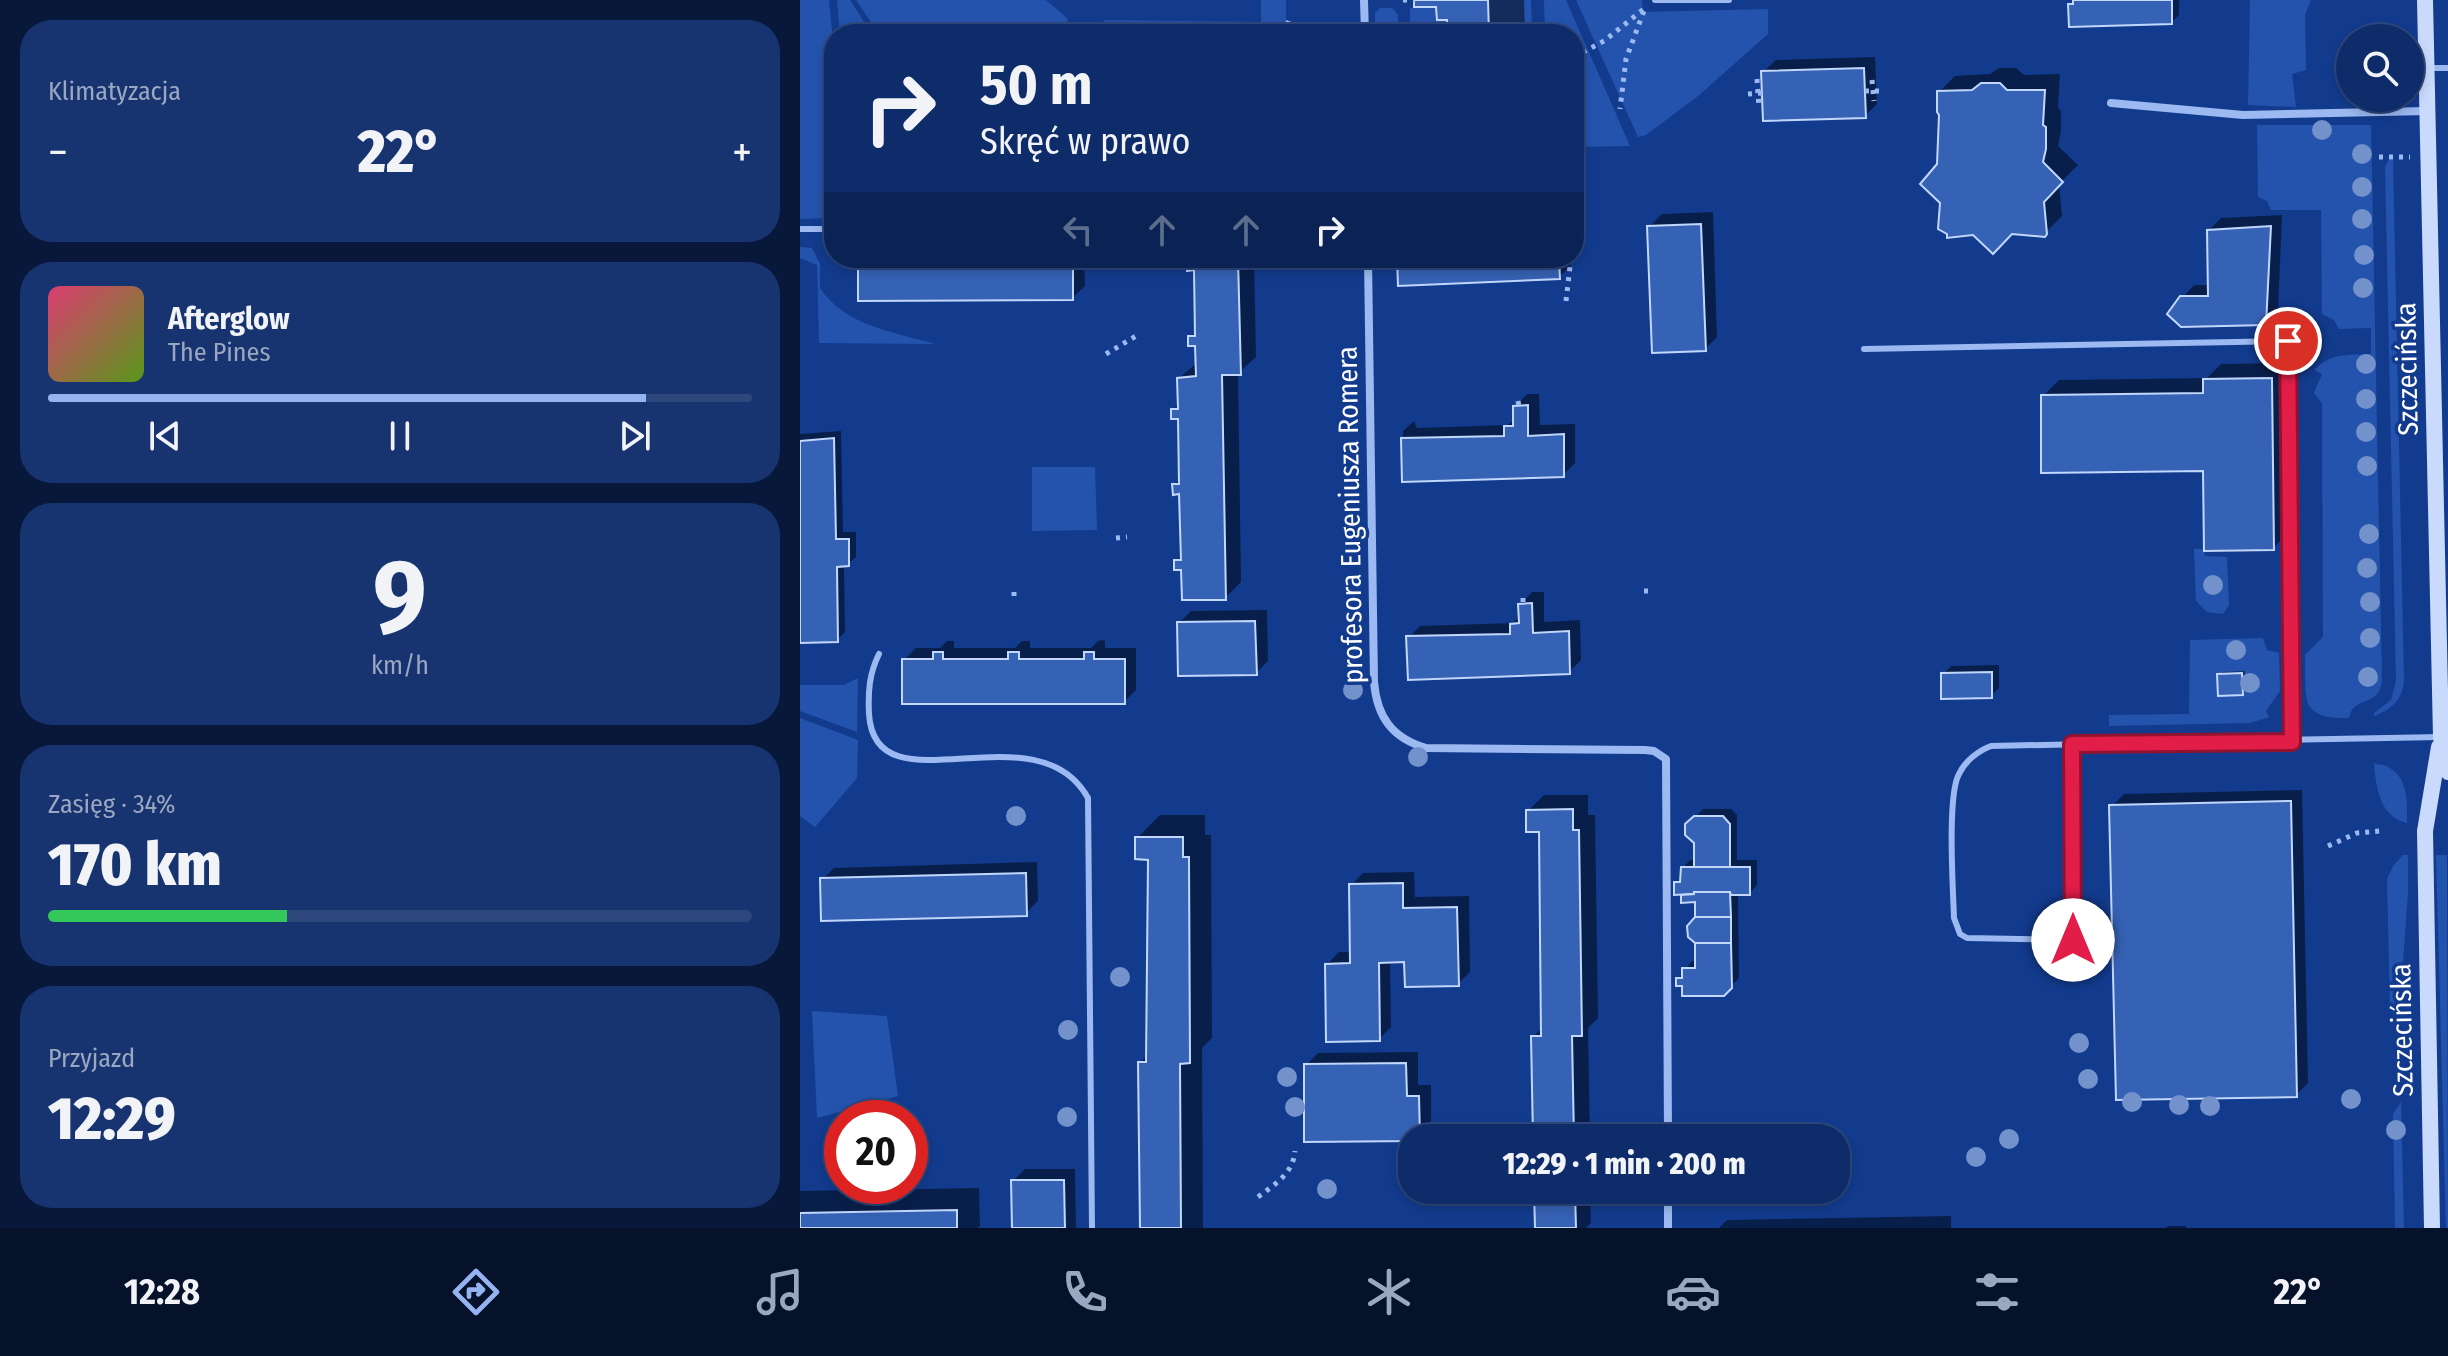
<!DOCTYPE html>
<html lang="pl">
<head>
<meta charset="utf-8">
<style>
	body { margin:0; font-family:"Fira Sans Condensed",sans-serif; background:#173470; color:#f1f3f6; height:100vh; display:flex; flex-direction:column; font-size:30px; white-space:nowrap }
	* { box-sizing:border-box; margin:0 }
	p { font-size:26px; color:#9ba7c1 }
	.icon { flex:none; width:44px; height:44px; fill:none; stroke:currentColor; stroke-width:2; stroke-linecap:round; stroke-linejoin:round }
	.map { position:relative; flex:1; overflow:hidden }
	.drawer { display:flex; flex-direction:column; gap:20px; padding:20px; background:#08183a; width:800px }
	.drawer>* { flex:none }
	.top-card { position:absolute; left:24px; top:24px; width:760px; height:244px; border-radius:32px; box-shadow:0 4px 12px #0003,0 0 0 2px #2e487e; background:#0e2c6a; color:#f1f3f6; overflow:hidden }
	.fabs { position:absolute; left:1536px; top:24px; display:grid; gap:16px }
	.fabs a { display:grid; place-items:center; width:88px; height:88px; border-radius:50%; background:#0e2c6a; box-shadow:0 4px 12px #0003,0 0 0 2px #2e487e; font-size:40px }
	.speed { position:absolute; left:24px; top:1100px; display:flex; gap:16px; font-size:40px; font-weight:700; text-align:center }
	.speed>* { display:grid; place-content:center; width:104px; height:104px; border-radius:50%; background:#0e2c6a; box-shadow:0 4px 12px #0003,0 0 0 2px #2e487e; line-height:1 }
	.speed .limit { border:12px solid #d22; background:#fff; color:#111 }
	.pin { position:absolute; display:grid; place-items:center; width:68px; height:68px; color:#fff; margin:-34px; border:4px solid #fff; border-radius:50%; box-shadow:0 2px 8px #0007 }
	.me { position:absolute; width:88px; margin:-44px; rotate:0deg; stroke-linejoin:round; filter:drop-shadow(0 0 6px #0008) }
	.turn { display:flex; align-items:center; gap:28px; height:168px; padding:0 24px; font-size:36px }
	.turn .icon { width:104px; height:104px; stroke-width:2.5 }
	.turn b { display:block; font-size:56px; line-height:68px }
	.lanes { display:flex; align-items:center; height:76px; padding:0 24px; background:#0003; justify-content:center; gap:40px; direction:ltr }
	.lanes .off { opacity:.35 }
	.big { font-size:60px; font-weight:800; line-height:1.1 }
	.drawer .card { flex:1; display:flex; flex-direction:column; justify-content:center; gap:12px; min-width:0; padding:0 28px; border-radius:32px; background:#173470 }
	.drawer .dial { align-items:center; gap:0 }
	.dial b { font-size:104px; line-height:1 }
	.song { display:flex; align-items:center; gap:24px }
	.cover { width:96px; height:96px; border-radius:12px; background:linear-gradient(135deg,hsl(340 70% 55%),hsl(90 70% 35%)) }
	.played { height:8px; border-radius:4px; background:linear-gradient(90deg,#95b2f1 85%,#2e487e 85%) }
	.keys { display:flex; justify-content:space-around; direction:ltr }
	.heat { display:flex; justify-content:space-between; align-items:center; font-size:44px; direction:ltr }
	.charge { height:12px; border-radius:6px; background:linear-gradient(90deg,#34c759 34%,#2e487e 0) }
	.trip { position:absolute; left:598px; top:1124px; width:452px; height:80px; border-radius:32px; background:#0e2c6a; box-shadow:0 4px 12px #0003,0 0 0 2px #2e487e; font-weight:800; line-height:80px; text-align:center }
	.menu { display:flex; height:128px; justify-content:space-around; align-items:center; background:#06122a; color:#9ba7c1 }
	.menu .icon { width:56px; height:56px }
	.menu .on { color:#95b2f1 }
	.menu b { font-size:36px; color:#f1f3f6 }
	main { display:flex; flex:1; min-height:0 }
	.map>svg:first-child { display:block }
	.green { fill:#2453ad }
	.shadow { fill:#0007 }
	.building { fill:#3662b5; stroke:#c2d7fc; stroke-width:2 }
	.lines { fill:none; stroke-linecap:round; stroke-linejoin:round }
	.path { stroke:#9cb9f1; stroke-width:5; stroke-dasharray:4 6; stroke-linecap:butt }
	.service { stroke:#9cb9f1; stroke-width:6 }
	.minor { stroke:#9cb9f1; stroke-width:8 }
	.secondary { stroke:#cadafc; stroke-width:16 }
	.tree { fill:#7391ca }
	.route-casing { stroke:#92132f; stroke-width:20 }
	.route { stroke:#e11d48; stroke-width:14 }
	.labels { text-anchor:middle; dominant-baseline:central; stroke-width:7; stroke-linejoin:round; paint-order:stroke }
	.street-label { font-size:28px; fill:#fff; stroke:#123b8e }
</style>
</head>
<body>
<main>
<section class="drawer">
<div class="card"><p>Klimatyzacja</p>
<div class="heat"><a>−</a><b class="big">22°</b><a>+</a></div>
</div>
<div class="card">
<div class="song"><i class="cover"></i><div><b>Afterglow</b><p>The Pines</p></div></div>
<div class="played"></div>
<div class="keys"><svg class="icon" aria-label="previous" viewBox="0 0 24 24"><path d="M18 5L8 12l10 7zM5 5v14"/></svg><svg class="icon" aria-label="pause" viewBox="0 0 24 24"><path d="M8 5v14M16 5v14"/></svg><svg class="icon" aria-label="next" viewBox="0 0 24 24"><path d="M6 5l10 7-10 7zM19 5v14"/></svg></div>
</div>
<div class="card dial"><b>9</b><p>km/h</p></div>
<div class="card"><p>Zasięg · 34%</p><b class="big">170 km</b><div class="charge"></div></div>
<div class="card"><p>Przyjazd</p><b class="big">12:29</b></div>
</section>
<div class="map">
<svg width="1648" height="1228" viewBox="0 0 1648 1228">
	<rect width="100%" height="100%" fill="#123b8e"/>
	<!-- green -->
	<g class="green">
		<path d="M0 0H29L34 50V218L0 219Z"/>
		<path d="M37 0H50L72 34H40Z"/>
		<path d="M56 0H246L268 19 263 34H79Z"/>
		<path d="M461 0H486V34H305L298 30 304 20 461 22Z"/>
		<path d="M688 0H731L732 34H689Z"/>
		<path d="M744 0H766L830 146 774 147V34H745Z"/>
		<path d="M776 0H842L843 12 968 9V34L898 96 846 135 838 137Z"/>
		<path d="M1450 0H1511L1505 15 1506 70 1492 74 1496 107 1448 105Z"/>
		<path d="M636 7 637 20H647V34H610V8Z"/>
		<path d="M580 8H592L598 15V34H575V13Z"/>
		<path d="M1457 125H1571L1582 681C1579 708 1553 695 1549 718 1496 719 1507 697 1505 655L1523 637 1522 403 1514 393 1522 374 1514 370C1530 353 1549 355 1571 354V328L1539 329 1534 320 1522 314 1521 210H1471L1467 201 1458 197Z"/>
		<path d="M1589 160H1593L1604 681C1602 700 1592 709 1574 716V713L1591 700 1596 681 1585 166Z"/>
		<path d="M0 247 12 248 20 264V288C45 326 94 332 135 344L19 343 17 265 0 258Z"/>
		<path d="M232 467H295L297 530 232 531Z"/>
		<path d="M1394 549H1404L1405 556 1427 557 1429 605 1423 614 1407 612 1396 601Z"/>
		<path d="M1463 638 1467 650 1479 653 1480 691 1466 711 1469 717 1450 723 1309 726V715L1389 714 1390 640Z"/>
		<path d="M58 678 57 732 0 711V685H44Z"/>
		<path d="M0 718 58 740 57 778 15 827 0 816Z"/>
		<path d="M1574 763C1580 766 1582 763 1590 768 1609 780 1607 803 1607 823 1580 817 1576 788 1574 763Z"/>
		<path d="M1603 855H1608V892L1599 1019 1590 1011 1587 879 1593 866Z"/>
		<path d="M1636 855H1647L1648 1228H1646Z"/>
		<path d="M12 1011 87 1016 98 1096 17 1118Z"/>
		<path d="M1601 1102 1604 1228H1595L1593 1114Z"/>
	</g>
	<!-- shadow -->
	<g class="shadow">
		<path d="M616 0H724L725 34H649V18L638 5Z"/>
		<path d="M1275 0H1379V15L1372 22 1270 5Z"/>
		<path d="M1075 57 1077 104 1065 116 963 72 976 60Z"/>
		<path d="M1199 68H1216L1224 75 1260 74 1258 108 1261 111V131L1258 146 1278 165 1259 184 1262 216 1244 234 1139 164V92L1155 76 1190 74Z"/>
		<path d="M913 212 917 337 905 349 849 227 862 214Z"/>
		<path d="M1482 215 1478 311 1466 323 1382 298 1394 285H1410L1409 230 1421 218Z"/>
		<path d="M60 258H284L285 286 272 298Z"/>
		<path d="M391 258H454L456 357 438 373 441 582 425 598 376 561 383 554 381 492 374 485 381 478 380 417 373 410 380 402 379 378 398 362 397 344 390 337 397 330 396 268 389 261Z"/>
		<path d="M599 258H771V265L759 277Z"/>
		<path d="M1487 363 1489 532 1473 548 1405 469 1243 396 1259 380 1407 378 1421 364Z"/>
		<path d="M727 394H739L740 425 775 424V463L763 475 604 478 603 431 614 421 617 428 708 425 715 418V406Z"/>
		<path d="M41 431 43 532H56V557L48 564 44 565 45 632 37 640 0 641V434Z"/>
		<path d="M732 592H744V622L780 620 781 660 769 672 608 638 620 626 713 623 720 616V605Z"/>
		<path d="M467 610 468 661 456 673 379 623 391 611Z"/>
		<path d="M302 640 305 641V648H336V690L324 702 104 660 116 648H140L147 641H154V648H215L222 641H230V648H291L298 641Z"/>
		<path d="M1199 665V688L1191 696 1143 674 1151 666Z"/>
		<path d="M1445 671V690L1442 693 1419 675 1423 672Z"/>
		<path d="M1502 790 1508 1083 1496 1095 1312 806 1324 794Z"/>
		<path d="M744 795H788V815H795L798 1018 788 1028 790 1138H735L733 1037 743 1027 741 830 728 811Z"/>
		<path d="M903 809H931L937 815V860H957V885L950 893H938L939 978 923 994 884 984 878 979 892 961H897V900L883 901V893L876 883 882 877 883 868 890 860H896V842L887 825Z"/>
		<path d="M360 815H405V835H411L412 1038 402 1048 403 1228H342L340 1063 348 1054 350 858 337 838Z"/>
		<path d="M237 862 238 901 226 913 22 880 34 868Z"/>
		<path d="M614 872 615 897 669 896 670 972 658 984 606 960H590L591 1027 579 1039 527 964 539 952H552L551 885 563 873Z"/>
		<path d="M618 1052V1085H631V1127L620 1138 612 1139 506 1065 518 1053Z"/>
		<path d="M225 1169H275L276 1228H214L213 1181Z"/>
		<path d="M179 1188 180 1226 177 1228H0V1191Z"/>
		<path d="M735 1190H790L791 1223 786 1228H736Z"/>
		<path d="M1151 1216V1228H919L927 1220Z"/>
		<path d="M1368 1226H1386V1228H1366Z"/>
	</g>
	<!-- building -->
	<g class="building">
		<path d="M614 0H688L689 34H647V20H637L636 7H614Z"/>
		<path d="M1273 0H1372V24L1269 27 1268 4H1273Z"/>
		<path d="M1064 68 1066 118 963 121 961 71Z"/>
		<path d="M1181 83H1200L1207 90H1245L1243 125 1246 127V149L1243 162 1263 182 1244 202 1247 234 1245 237 1212 234 1193 254 1173 235 1147 238V234L1138 229 1140 203 1120 184 1137 164 1139 115 1137 112V91L1172 90Z"/>
		<path d="M901 224 906 351 852 353 847 226Z"/>
		<path d="M1471 226 1466 325 1381 327 1367 314 1380 296H1408L1407 230Z"/>
		<path d="M58 258H273V300L58 301Z"/>
		<path d="M394 258H438L441 375H422L426 600H382L381 570H374V560H381L379 494 373 495 372 484H379L378 419H371V409H378L377 378 396 376 395 346H388V336H395L394 270 387 271V260Z"/>
		<path d="M597 258H759L760 279 598 286Z"/>
		<path d="M1472 378 1474 550 1404 551 1403 471 1241 473V395L1403 393V379Z"/>
		<path d="M728 405V436L764 434V477L602 482 601 438 704 436V426H713V406Z"/>
		<path d="M34 438 36 539H49V566L37 567 38 642 0 643V441Z"/>
		<path d="M732 603 733 633 769 631 770 674 608 680 606 636 710 634V624L719 623 718 604Z"/>
		<path d="M455 621 457 675 378 676 377 622Z"/>
		<path d="M133 652H143V659H208V652H219V659H284V652H294V659H325V704H102V659H133Z"/>
		<path d="M1192 672V698L1141 699V673Z"/>
		<path d="M1442 673 1443 695 1418 696 1417 674Z"/>
		<path d="M1491 801 1497 1097 1316 1100 1309 805Z"/>
		<path d="M773 809V830H779L782 1036H772L774 1138H733L731 1036H741L739 832H726V810Z"/>
		<path d="M894 816H923L930 824V867H894V843L885 835V824Z"/>
		<path d="M335 837H383V857H389L390 1063 380 1064 381 1228H340L338 1062H346L348 860 335 859Z"/>
		<path d="M881 867H950V895H931L930 892 874 895V882H880Z"/>
		<path d="M226 873 227 916 21 921 20 878Z"/>
		<path d="M603 883V908L657 907 659 986 605 987 604 962 579 963 580 1041 526 1042 525 964 550 963 549 884Z"/>
		<path d="M894 892H930L931 917H895V902L881 903V895L894 894Z"/>
		<path d="M895 917H931V943H895L888 937 887 926Z"/>
		<path d="M895 943H931L932 988 924 996H882V986H876V978H882V968H895Z"/>
		<path d="M606 1063 607 1096H619L620 1138H612V1141L504 1142V1064Z"/>
		<path d="M211 1180H264L265 1228H212Z"/>
		<path d="M734 1190H775L776 1228H735Z"/>
		<path d="M157 1210V1228H0V1213Z"/>
	</g>
	<g class="lines">
		<!-- path -->
		<g class="path">
			<path d="M603 0H614"/>
			<path d="M490 27V34"/>
			<path d="M295 33 297 34"/>
			<path d="M484 34 490 17"/>
			<path d="M774 57 804 41 845 8 826 59 820 109"/>
			<path d="M957 79 959 108"/>
			<path d="M1072 80 1074 101"/>
			<path d="M1065 91H1082"/>
			<path d="M948 94 962 93"/>
			<path d="M1579 157H1610"/>
			<path d="M766 301 771 258"/>
			<path d="M306 354 336 336"/>
			<path d="M718 401 719 406"/>
			<path d="M316 538 327 537"/>
			<path d="M844 591H849"/>
			<path d="M214 596V586"/>
			<path d="M723 598V604"/>
			<path d="M1528 846 1557 833 1580 831"/>
			<path d="M458 1197C475 1184 493 1174 495 1151"/>
		</g>
		<!-- service -->
		<g class="service">
			<path d="M855 0H929"/>
			<path d="M1630 68H1648"/>
			<path d="M0 229H34"/>
			<path d="M1064 349 1488 341 1492 742"/>
			<path d="M79 654C69 674 68 692 69 714 75 814 236 705 288 798L292 1228"/>
			<path d="M1272 744 1273 940 1167 938 1160 934 1154 918C1153 889 1147 795 1159 774 1165 761 1178 751 1191 746 1341 742 1491 740 1641 737"/>
		</g>
		<!-- minor -->
		<g class="minor">
			<path d="M564 0 565 34"/>
			<path d="M1311 103 1443 115 1627 111"/>
			<path d="M568 258 574 682C577 717 592 738 626 748L845 750 854 751 866 759 868 1138"/>
			<path d="M868 1190V1228"/>
		</g>
		<!-- secondary -->
		<g class="secondary">
			<path d="M1625 0 1641 737 1648 772"/>
			<path d="M1632 1228 1625 831 1639 747"/>
		</g>
	</g>
	<!-- trees -->
	<g class="tree">
		<circle cx="1522" cy="130" r="10"/>
		<circle cx="1562" cy="154" r="10"/>
		<circle cx="1562" cy="187" r="10"/>
		<circle cx="1562" cy="219" r="10"/>
		<circle cx="1564" cy="255" r="10"/>
		<circle cx="1563" cy="288" r="10"/>
		<circle cx="1566" cy="364" r="10"/>
		<circle cx="1566" cy="399" r="10"/>
		<circle cx="1566" cy="432" r="10"/>
		<circle cx="1567" cy="466" r="10"/>
		<circle cx="1569" cy="534" r="10"/>
		<circle cx="1567" cy="568" r="10"/>
		<circle cx="1413" cy="585" r="10"/>
		<circle cx="1570" cy="602" r="10"/>
		<circle cx="1570" cy="638" r="10"/>
		<circle cx="1436" cy="650" r="10"/>
		<circle cx="1568" cy="677" r="10"/>
		<circle cx="1450" cy="683" r="10"/>
		<circle cx="553" cy="690" r="10"/>
		<circle cx="618" cy="757" r="10"/>
		<circle cx="216" cy="816" r="10"/>
		<circle cx="320" cy="977" r="10"/>
		<circle cx="268" cy="1030" r="10"/>
		<circle cx="1279" cy="1043" r="10"/>
		<circle cx="487" cy="1077" r="10"/>
		<circle cx="1288" cy="1079" r="10"/>
		<circle cx="1551" cy="1099" r="10"/>
		<circle cx="1332" cy="1102" r="10"/>
		<circle cx="1379" cy="1105" r="10"/>
		<circle cx="1410" cy="1106" r="10"/>
		<circle cx="495" cy="1107" r="10"/>
		<circle cx="267" cy="1117" r="10"/>
		<circle cx="1596" cy="1130" r="10"/>
		<circle cx="1209" cy="1139" r="10"/>
		<circle cx="1176" cy="1157" r="10"/>
		<circle cx="527" cy="1189" r="10"/>
	</g>
	<g class="lines">
		<defs>
			<path id="route" d="M1273 940 1272 744 1492 742 1488 341"/>
		</defs>
		<!-- route casing -->
		<use href="#route" class="route-casing"/>
		<!-- route -->
		<use href="#route" class="route"/>
	</g>
	<g class="labels">
		<!-- street labels -->
		<g class="street-label">
			<text transform="translate(1607 369) rotate(-91)">Szczecińska</text>
			<text transform="translate(550 515) rotate(-91)">profesora Eugeniusza Romera</text>
			<text transform="translate(1602 1030) rotate(-91)">Szczecińska</text>
		</g>
	</g>
</svg>
<div class="fabs">
<a><svg class="icon" aria-label="search" viewBox="0 0 24 24"><circle cx="10" cy="10" r="6"/><path d="M15 15l6 6"/></svg></a>
</div>
<div class="speed"><div class="limit">20</div></div>
<div class="pin" style="left:1488px;top:341px;background:#d93025"><svg class="icon" aria-label="arrive" viewBox="0 0 24 24"><path d="M6 21V4h12l-3 4 3 4H6"/></svg></div>
<svg class="me" style="left:1273px;top:940px" viewBox="-20 -20 40 40"><circle r="19" fill="#fff"/><path d="M0-13L10 11 0 6-10 11z" fill="#e11d48"/></svg>
<div class="trip">12:29 · 1 min · 200 m</div>
<div class="top-card">
<div class="turn"><svg class="icon" aria-label="right" viewBox="0 0 24 24"><path d="M7 20v-9h11M14 6l5 5-5 5"/></svg><div><b>50 m</b>Skręć w prawo</div></div>
<div class="lanes"><svg class="icon off" aria-label="left" viewBox="0 0 24 24"><path d="M17 20v-9H6M10 6l-5 5 5 5"/></svg><svg class="icon off" aria-label="ahead" viewBox="0 0 24 24"><path d="M12 20V5M6 11l6-6 6 6"/></svg><svg class="icon off" aria-label="ahead" viewBox="0 0 24 24"><path d="M12 20V5M6 11l6-6 6 6"/></svg><svg class="icon" aria-label="right" viewBox="0 0 24 24"><path d="M7 20v-9h11M14 6l5 5-5 5"/></svg></div>
</div>
</div>
</main>
<nav class="menu">
<b>12:28</b>
<svg class="icon on" aria-label="directions" viewBox="0 0 24 24"><path d="M12 3l9 9-9 9-9-9zM9 14v-3h6M13 9l2 2-2 2"/></svg>
<svg class="icon" aria-label="music" viewBox="0 0 24 24"><path d="M9 18V5l10-2v13"/><circle cx="6" cy="18" r="3"/><circle cx="16" cy="16" r="3"/></svg>
<svg class="icon" aria-label="phone" viewBox="0 0 24 24"><path d="M5 4h4l2 5-3 2q2 4 5 5l2-3 5 2v4C11 20 4 13 5 4z"/></svg>
<svg class="icon" aria-label="climate" viewBox="0 0 24 24"><path d="M12 3v18M4 7l16 10M4 17L20 7"/></svg>
<svg class="icon" aria-label="car" viewBox="0 0 24 24"><path d="M5 17H2v-5l4-1 3-4h7l3 4 3 1v5h-3M9 17h6M6 11h13"/><circle cx="7" cy="17" r="2"/><circle cx="17" cy="17" r="2"/></svg>
<svg class="icon" aria-label="filters" viewBox="0 0 24 24"><path d="M4 7h16M4 17h16"/><circle cx="9" cy="7" r="2"/><circle cx="15" cy="17" r="2"/></svg>
<b>22°</b>
</nav>
</body>
</html>
